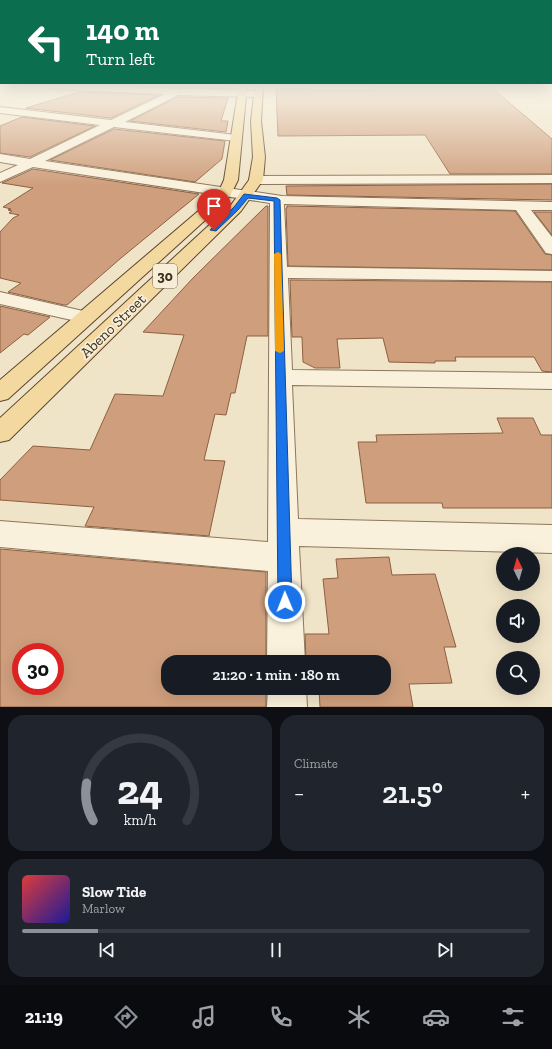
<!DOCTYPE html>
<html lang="en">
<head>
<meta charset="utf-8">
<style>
	body { margin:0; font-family:"Zilla Slab",serif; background:#20242c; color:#f1f3f6; height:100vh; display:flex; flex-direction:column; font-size:15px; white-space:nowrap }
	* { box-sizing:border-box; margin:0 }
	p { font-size:13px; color:#9ea1a6 }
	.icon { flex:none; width:22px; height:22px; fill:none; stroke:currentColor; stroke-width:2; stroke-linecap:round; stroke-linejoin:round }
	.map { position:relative; height:707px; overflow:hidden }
	.details { display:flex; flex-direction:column; gap:8px; padding:8px; background:#0d0f14; flex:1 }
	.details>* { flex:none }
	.hud { position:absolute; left:0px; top:0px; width:552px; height:84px; box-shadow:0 4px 16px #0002; background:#0b6e4f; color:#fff; overflow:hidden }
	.needle { width:26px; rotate:355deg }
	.buttons { position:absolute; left:496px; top:547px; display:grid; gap:8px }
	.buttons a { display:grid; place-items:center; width:44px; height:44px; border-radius:50%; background:#171b24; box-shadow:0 4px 16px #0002; font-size:20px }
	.speed { position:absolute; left:12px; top:643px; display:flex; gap:8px; font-size:20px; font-weight:700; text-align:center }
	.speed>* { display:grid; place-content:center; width:52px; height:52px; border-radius:50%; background:#171b24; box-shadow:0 4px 16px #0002; line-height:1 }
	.speed .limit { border:6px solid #d22; background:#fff; color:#111 }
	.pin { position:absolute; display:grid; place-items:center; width:34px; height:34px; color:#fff; margin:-41px -17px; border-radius:50% 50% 50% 0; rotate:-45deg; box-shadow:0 0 4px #0007 }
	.pin .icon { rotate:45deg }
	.me { position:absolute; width:44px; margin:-22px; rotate:359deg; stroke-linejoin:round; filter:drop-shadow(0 0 3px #0008) }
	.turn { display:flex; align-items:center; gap:14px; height:84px; padding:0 20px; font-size:18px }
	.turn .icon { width:52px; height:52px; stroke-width:2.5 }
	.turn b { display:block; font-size:28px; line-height:34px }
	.big { font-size:30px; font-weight:600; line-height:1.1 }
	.details .card { flex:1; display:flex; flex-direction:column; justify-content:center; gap:6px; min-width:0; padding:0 14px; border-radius:16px; background:#20242c }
	.details .dial { align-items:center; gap:0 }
	.dial svg { height:104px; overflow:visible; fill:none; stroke:#363941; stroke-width:7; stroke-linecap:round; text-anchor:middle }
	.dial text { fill:#f1f3f6; stroke:none }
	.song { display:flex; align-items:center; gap:12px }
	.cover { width:48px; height:48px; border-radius:6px; background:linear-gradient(135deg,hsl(0 70% 55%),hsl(240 70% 35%)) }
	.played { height:4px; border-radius:2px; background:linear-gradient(90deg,#8c9099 15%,#363941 15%) }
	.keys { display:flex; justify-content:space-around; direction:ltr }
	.heat { display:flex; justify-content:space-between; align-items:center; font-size:22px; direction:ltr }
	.details .tiles { flex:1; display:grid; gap:8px; grid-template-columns:1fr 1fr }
	.card:last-child { grid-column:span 2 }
	.trip { position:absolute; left:161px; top:655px; width:230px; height:40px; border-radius:16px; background:#171b24; box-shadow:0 4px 16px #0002; font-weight:600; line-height:40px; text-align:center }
	.menu { display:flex; height:64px; justify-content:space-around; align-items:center; background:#090b0e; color:#9ea1a6 }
	.menu .icon { width:28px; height:28px }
	.menu .on { color:#8c9099 }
	.menu b { font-size:18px; color:#f1f3f6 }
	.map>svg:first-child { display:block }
	.building { fill:#cf9f7d; stroke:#8d5f41; fill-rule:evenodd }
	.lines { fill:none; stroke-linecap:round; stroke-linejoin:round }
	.pedestrian-casing { stroke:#8d765c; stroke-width:2 }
	.minor-casing { stroke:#8d765c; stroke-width:2 }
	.primary-casing { stroke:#5b4430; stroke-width:2 }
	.pedestrian { fill:#faf1dc; fill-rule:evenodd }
	.minor { fill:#faf1dc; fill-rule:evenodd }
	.primary { fill:#f3d9a0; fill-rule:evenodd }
	.route { fill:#1a73e8; stroke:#114b97 }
	.slow { fill:#f59e0b }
	.labels { text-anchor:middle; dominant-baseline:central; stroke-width:3.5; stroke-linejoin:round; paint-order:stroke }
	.shield { fill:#f7eed8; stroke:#756857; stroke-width:1 }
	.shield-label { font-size:14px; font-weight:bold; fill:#3d2e20 }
	.street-label { font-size:15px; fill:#3d2e20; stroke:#f7eed8 }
</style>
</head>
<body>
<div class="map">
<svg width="552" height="707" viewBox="0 0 552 707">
	<rect width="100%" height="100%" fill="#f0e4c8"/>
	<!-- building -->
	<g class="building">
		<path d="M132 86H229L228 89Z"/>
		<path d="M372 87H491L552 139V174H450L425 135 278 136 276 89H310L311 91H374Z"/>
		<path d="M79 92 159 95 111 118 26 108Z"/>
		<path d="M178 97 228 98 221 121H228L226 132 130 121Z"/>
		<path d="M22 117 95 126 30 157 0 153V126Z"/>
		<path d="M114 129 225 141 222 159 195 182 50 160Z"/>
		<path d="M33 169 199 194 121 258 67 305H64L8 292 21 283 0 278V232L13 218 19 215 9 213 12 211 8 210 11 209 3 207 33 188 2 183Z"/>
		<path d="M552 184V200L287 195 286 186Z"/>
		<path d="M266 206H268V336H247L235 393H231L226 415 215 414 204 460 225 461 209 536 85 526 94 507 0 500V480L33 446 90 450 115 394 163 396 184 335 143 332 193 278Z"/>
		<path d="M287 206 515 211 545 254 552 255V270L288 266 286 208H287Z"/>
		<path d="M534 212H552V235Z"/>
		<path d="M290 280 552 282V372L542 371 534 357H455L456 361H435V363L389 362 383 338 337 339 340 368H315L303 362 302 337H292Z"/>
		<path d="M0 306 50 317 28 335 24 334 0 353Z"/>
		<path d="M497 418H533L541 435H552V508H443L442 503H366L358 442H377L376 435 503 433Z"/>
		<path d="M0 549 266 572V662H168V688H266V707H0ZM21 652H55V686H21Z"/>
		<path d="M389 557 392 575 435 574 456 647H444L452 683 409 684 413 707H320L319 688H384V662H306L305 634H329L323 579 338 578 336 559Z"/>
	</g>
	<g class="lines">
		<defs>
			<path id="pedestrian" d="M552 175V183L256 184 251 183 249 180 251 177 256 176Z"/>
			<g id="minor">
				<path d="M48 86H98L258 91 263 94 258 97 178 95 125 122 236 135 240 136 242 138 240 140 236 141 114 127 45 161 282 196 552 202V210H531L552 237V254L546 253 516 210 284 204 287 267 552 271V281L288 278 292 370 552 373V389L292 385 298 519 552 525V553L299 546 305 662H267L268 571 0 547V521L268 542 270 203 33 167 0 182V173L18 165 0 162V154L30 159 100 125 0 113V107L111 120 165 94 52 89Z"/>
				<path d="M0 292 92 313 95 317 92 321 85 323 0 304Z"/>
				<path d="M268 688H306L307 707H267Z"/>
			</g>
			<g id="primary">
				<path d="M239 86H247L238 180 230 196 213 213 8 399 0 401V380L203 207 219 191 224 180Z"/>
				<path d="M255 86H263L261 121 265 157 263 180 241 211 9 440 0 442V418L231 205 249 180 253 157 251 121Z"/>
			</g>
		</defs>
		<!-- pedestrian casing -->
		<use href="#pedestrian" class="pedestrian-casing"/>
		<!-- minor casing -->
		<use href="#minor" class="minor-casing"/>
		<!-- primary casing -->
		<use href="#primary" class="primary-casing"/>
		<!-- pedestrian -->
		<use href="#pedestrian" class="pedestrian"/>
		<!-- minor -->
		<use href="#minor" class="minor"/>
		<!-- primary -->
		<use href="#primary" class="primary"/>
	</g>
	<!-- sky -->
	<linearGradient id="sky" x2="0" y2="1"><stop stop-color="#8fbad6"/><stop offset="0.46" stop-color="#f8f3e6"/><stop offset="1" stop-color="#f8f3e6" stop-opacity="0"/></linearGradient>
	<rect width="552" height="185" fill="url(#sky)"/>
	<!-- route -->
	<path class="route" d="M244 194 277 198 280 200 292 602 290 607 285 609 280 607 278 602 274 201 248 198 238 210 216 231 210 230 234 207Z"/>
	<!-- slow -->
	<path class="slow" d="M278 252 281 254 284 351 280 353 275 351 274 254Z"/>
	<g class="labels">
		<!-- shield labels -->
		<rect class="shield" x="153" y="264" width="24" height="24" rx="3"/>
		<g class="shield-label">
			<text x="165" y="276">30</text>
		</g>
		<!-- street labels -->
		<g class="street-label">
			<text transform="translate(113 326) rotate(-44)">Abeno Street</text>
		</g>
	</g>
</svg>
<div class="buttons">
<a><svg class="needle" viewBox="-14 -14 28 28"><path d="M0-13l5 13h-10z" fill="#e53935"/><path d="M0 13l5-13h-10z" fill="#9ea1a6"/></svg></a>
<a><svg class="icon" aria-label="sound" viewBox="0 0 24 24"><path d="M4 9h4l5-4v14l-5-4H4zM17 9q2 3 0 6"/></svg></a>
<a><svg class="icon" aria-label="search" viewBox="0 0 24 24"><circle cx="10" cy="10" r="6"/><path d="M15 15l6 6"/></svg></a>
</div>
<div class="speed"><div class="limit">30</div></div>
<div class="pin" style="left:214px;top:230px;background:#d93025"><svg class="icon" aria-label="arrive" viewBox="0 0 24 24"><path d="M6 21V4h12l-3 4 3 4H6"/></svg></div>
<svg class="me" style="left:285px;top:602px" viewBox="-20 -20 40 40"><circle r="17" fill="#1a73e8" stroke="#fff" stroke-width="3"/><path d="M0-11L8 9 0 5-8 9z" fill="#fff"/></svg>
<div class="trip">21:20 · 1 min · 180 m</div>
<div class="hud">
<div class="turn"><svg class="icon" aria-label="left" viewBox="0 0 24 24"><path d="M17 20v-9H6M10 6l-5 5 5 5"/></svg><div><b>140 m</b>Turn left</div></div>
</div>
</div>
<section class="details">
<div class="tiles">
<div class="card dial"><svg viewBox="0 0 100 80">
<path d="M14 69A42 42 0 1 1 86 69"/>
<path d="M14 69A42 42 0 0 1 9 40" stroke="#8c9099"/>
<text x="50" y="56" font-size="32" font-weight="700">24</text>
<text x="50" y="72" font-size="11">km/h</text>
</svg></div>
<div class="card"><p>Climate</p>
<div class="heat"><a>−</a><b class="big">21.5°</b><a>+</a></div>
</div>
<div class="card">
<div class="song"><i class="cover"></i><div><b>Slow Tide</b><p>Marlow</p></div></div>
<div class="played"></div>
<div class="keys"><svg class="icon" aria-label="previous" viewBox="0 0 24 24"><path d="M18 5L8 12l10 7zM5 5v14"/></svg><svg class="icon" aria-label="pause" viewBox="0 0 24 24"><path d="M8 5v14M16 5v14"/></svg><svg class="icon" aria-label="next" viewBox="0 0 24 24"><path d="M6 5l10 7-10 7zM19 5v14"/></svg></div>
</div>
</div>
</section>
<nav class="menu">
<b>21:19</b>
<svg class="icon on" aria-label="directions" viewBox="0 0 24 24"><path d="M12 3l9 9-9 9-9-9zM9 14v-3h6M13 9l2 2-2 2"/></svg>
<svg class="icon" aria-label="music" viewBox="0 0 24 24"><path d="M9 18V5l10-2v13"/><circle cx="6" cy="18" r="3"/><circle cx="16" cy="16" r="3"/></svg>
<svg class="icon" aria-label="phone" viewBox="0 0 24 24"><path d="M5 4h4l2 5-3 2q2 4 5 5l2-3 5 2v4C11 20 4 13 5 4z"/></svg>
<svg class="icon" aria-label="climate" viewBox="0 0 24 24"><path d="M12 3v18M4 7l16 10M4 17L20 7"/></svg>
<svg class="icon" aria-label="car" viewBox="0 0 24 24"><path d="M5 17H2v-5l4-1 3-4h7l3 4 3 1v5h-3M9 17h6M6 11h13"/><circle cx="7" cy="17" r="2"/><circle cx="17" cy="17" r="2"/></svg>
<svg class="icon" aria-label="filters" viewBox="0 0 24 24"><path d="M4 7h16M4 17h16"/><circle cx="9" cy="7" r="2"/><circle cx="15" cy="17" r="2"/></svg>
</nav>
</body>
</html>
